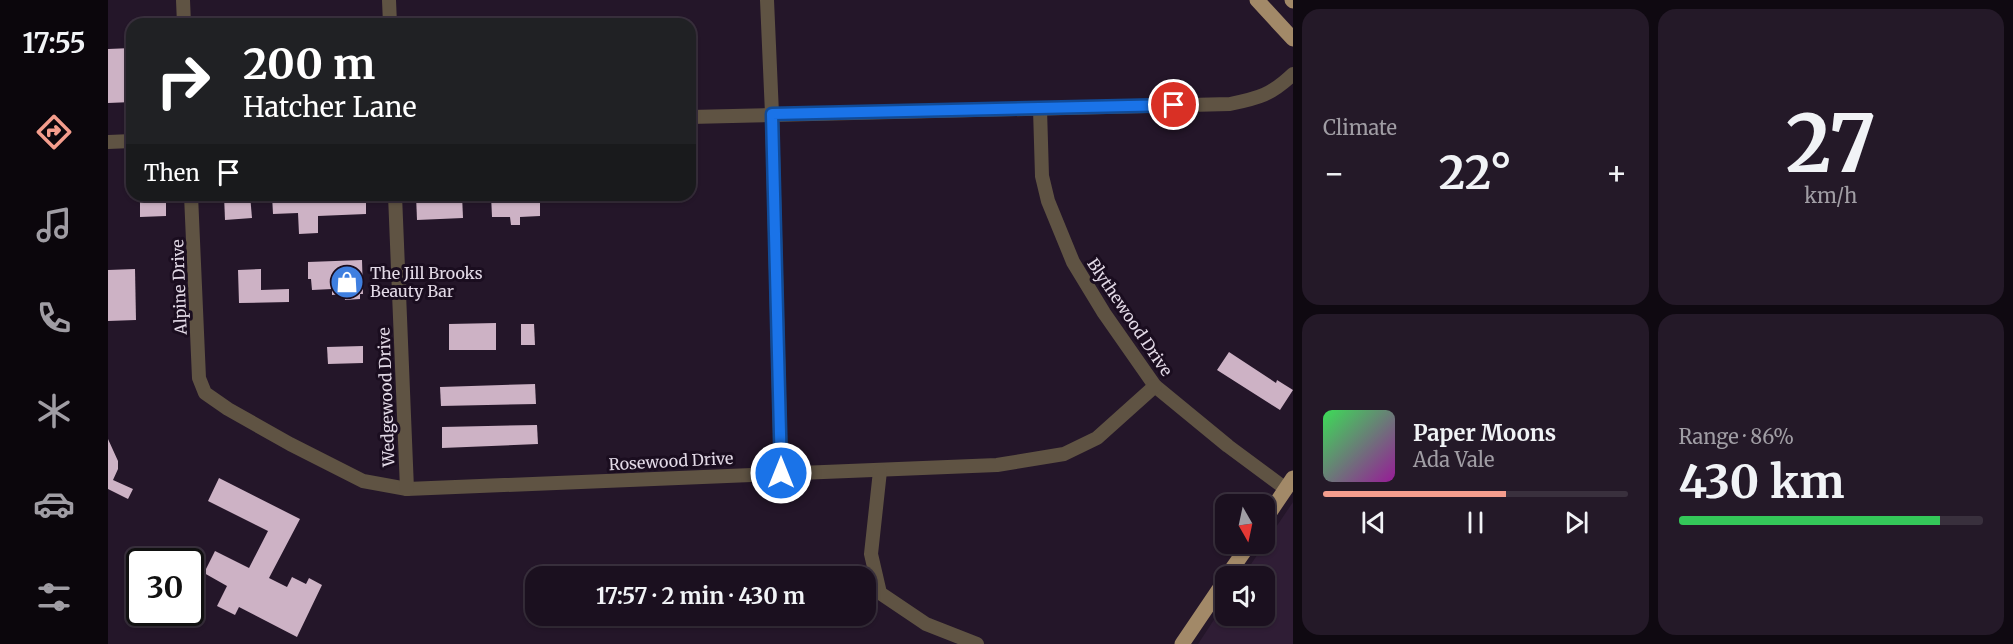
<!DOCTYPE html>
<html lang="en">
<head>
<meta charset="utf-8">
<style>
	body { margin:0; font-family:Merriweather,serif; background:#241928; color:#f1f3f6; height:100vh; display:flex; flex-direction:column; font-size:22px; white-space:nowrap }
	* { box-sizing:border-box; margin:0 }
	p { font-size:20px; color:#a09da4 }
	.icon { flex:none; width:33px; height:33px; fill:none; stroke:currentColor; stroke-width:2; stroke-linecap:round; stroke-linejoin:round }
	.map { position:relative; flex:1; overflow:hidden }
	.drawer { display:flex; flex-direction:column; gap:9px; padding:9px; background:#0f0911; width:720px }
	.drawer>* { flex:none }
	.banner { position:absolute; left:18px; top:18px; width:570px; height:183px; border-radius:18px; box-shadow:0 2px 4px #0004,0 0 0 2px #39303d; background:#202124; color:#fff; overflow:hidden }
	.needle { width:39px; rotate:171deg }
	.buttons { position:absolute; left:1107px; top:494px; display:grid; gap:12px }
	.buttons a { display:grid; place-items:center; width:60px; height:60px; border-radius:12px; background:#1b101f; box-shadow:0 2px 4px #0004,0 0 0 2px #39303d; font-size:30px }
	.speed { position:absolute; left:18px; top:548px; display:flex; gap:12px; font-size:30px; font-weight:700; text-align:center }
	.speed>* { display:grid; place-content:center; width:78px; height:78px; border-radius:50%; background:#1b101f; box-shadow:0 2px 4px #0004,0 0 0 2px #39303d; line-height:1 }
	.speed .limit { border:3px solid #111; border-radius:9px; background:#fff; color:#111 }
	.pin { position:absolute; display:grid; place-items:center; width:51px; height:51px; color:#fff; margin:-26px; border:3px solid #fff; border-radius:50%; box-shadow:0 2px 6px #0007 }
	.me { position:absolute; width:66px; margin:-33px; rotate:0deg; stroke-linejoin:round; filter:drop-shadow(0 0 4px #0008) }
	.turn { display:flex; align-items:center; gap:21px; height:126px; padding:0 18px; font-size:27px }
	.turn .icon { width:78px; height:78px; stroke-width:2.5 }
	.turn b { display:block; font-size:42px; line-height:51px }
	.then { display:flex; align-items:center; height:57px; padding:0 18px; background:#0003; gap:12px; font-size:22px }
	.big { font-size:45px; font-weight:700; line-height:1.1 }
	.drawer .tile { flex:1; display:flex; flex-direction:column; justify-content:center; gap:9px; min-width:0; padding:0 21px; border-radius:18px; background:#241928 }
	.drawer .dial { align-items:center; gap:0 }
	.dial b { font-size:78px; line-height:1 }
	.song { display:flex; align-items:center; gap:18px }
	.cover { width:72px; height:72px; border-radius:9px; background:linear-gradient(135deg,hsl(130 70% 55%),hsl(300 70% 35%)) }
	.played { height:6px; border-radius:3px; background:linear-gradient(90deg,#f49d8d 60%,#39303d 60%) }
	.keys { display:flex; justify-content:space-around; direction:ltr }
	.heat { display:flex; justify-content:space-between; align-items:center; font-size:33px; direction:ltr }
	.charge { height:9px; border-radius:4px; background:linear-gradient(90deg,#34c759 86%,#39303d 0) }
	.drawer .tiles { flex:1; display:grid; gap:9px; grid-template-columns:repeat(2,1fr) }
	.trip { position:absolute; left:417px; top:566px; width:351px; height:60px; border-radius:18px; background:#1b101f; box-shadow:0 2px 4px #0004,0 0 0 2px #39303d; font-weight:700; line-height:60px; text-align:center }
	main { display:flex; flex:1; min-height:0 }
	.tabs { display:flex; flex-direction:column; width:108px; justify-content:space-around; align-items:center; background:#0b060c; color:#a09da4 }
	.tabs .icon { width:42px; height:42px }
	.tabs .on { color:#f49d8d }
	.tabs b { font-size:27px; color:#f1f3f6 }
	.map>svg:first-child { display:block }
	.built { fill:#2f1d35 }
	.building { fill:#cdb2c5 }
	.lines { fill:none; stroke-linecap:round; stroke-linejoin:round }
	.minor { stroke:#5f5343; stroke-width:14 }
	.major { stroke:#a28968; stroke-width:15 }
	.route-casing { stroke:#114b97; stroke-width:15 }
	.route { stroke:#1a73e8; stroke-width:10 }
	.labels { text-anchor:middle; dominant-baseline:central; stroke-width:6; stroke-linejoin:round; paint-order:stroke }
	.poi-label { font-size:16px; fill:#e3dae7; stroke:#1a0d1f; text-anchor:start }
	.street-label { font-size:16px; fill:#e3dae7; stroke:#1a0d1f }
</style>
</head>
<body>
<main>
<nav class="tabs">
<b>17:55</b>
<svg class="icon on" aria-label="directions" viewBox="0 0 24 24"><path d="M12 3l9 9-9 9-9-9zM9 14v-3h6M13 9l2 2-2 2"/></svg>
<svg class="icon" aria-label="music" viewBox="0 0 24 24"><path d="M9 18V5l10-2v13"/><circle cx="6" cy="18" r="3"/><circle cx="16" cy="16" r="3"/></svg>
<svg class="icon" aria-label="phone" viewBox="0 0 24 24"><path d="M5 4h4l2 5-3 2q2 4 5 5l2-3 5 2v4C11 20 4 13 5 4z"/></svg>
<svg class="icon" aria-label="climate" viewBox="0 0 24 24"><path d="M12 3v18M4 7l16 10M4 17L20 7"/></svg>
<svg class="icon" aria-label="car" viewBox="0 0 24 24"><path d="M5 17H2v-5l4-1 3-4h7l3 4 3 1v5h-3M9 17h6M6 11h13"/><circle cx="7" cy="17" r="2"/><circle cx="17" cy="17" r="2"/></svg>
<svg class="icon" aria-label="filters" viewBox="0 0 24 24"><path d="M4 7h16M4 17h16"/><circle cx="9" cy="7" r="2"/><circle cx="15" cy="17" r="2"/></svg>
</nav>
<div class="map">
<svg width="1185" height="644" viewBox="0 0 1185 644">
	<rect width="100%" height="100%" fill="#241629"/>
	<!-- built -->
	<path class="built" d="M1185 502V644H1090L1117 603 1118 615H1156V576H1135Z"/>
	<!-- building -->
	<g class="building">
		<path d="M24 48V102L0 103V49Z"/>
		<path d="M32 195H58V216L32 217Z"/>
		<path d="M116 195H142L144 218 117 220Z"/>
		<path d="M164 195H258V214L210 216V233L191 234 190 213 165 214Z"/>
		<path d="M308 195H354L355 218 309 220Z"/>
		<path d="M383 195H432V216L412 217V225H403L402 217H384Z"/>
		<path d="M254 260 255 294H252V299L237 300 236 294 224 295V289L204 290 203 279H200V262Z"/>
		<path d="M27 269 28 320 0 321V270Z"/>
		<path d="M153 269V290L181 289V302L131 303 130 270Z"/>
		<path d="M388 323V350H341V324Z"/>
		<path d="M413 324H426L427 345H413Z"/>
		<path d="M255 346V363L220 364 219 347Z"/>
		<path d="M1121 352 1168 383 1169 380 1185 390 1172 410 1109 370Z"/>
		<path d="M427 384 428 404 333 406 332 387Z"/>
		<path d="M429 425 430 444 334 448V427Z"/>
		<path d="M0 439 10 461V469L5 480 25 489 20 499 0 489Z"/>
		<path d="M111 478 192 519 161 578 179 587 184 577 198 584 201 578 214 585 189 637 131 607 127 615 109 606 119 586 96 573 107 551 141 568 160 531 100 501Z"/>
	</g>
	<g class="lines">
		<!-- minor -->
		<g class="minor">
			<path d="M75 0 76 24"/>
			<path d="M281 0 282 24"/>
			<path d="M659 0 664 114 673 473"/>
			<path d="M932 109 934 176 940 201 965 262 996 313 1047 386 1120 446 1178 489"/>
			<path d="M582 117 1122 104C1151 98 1163 95 1185 74"/>
			<path d="M0 142 24 141"/>
			<path d="M83 195 91 378 97 393 120 409 182 444 255 481 299 489 889 465 956 454 989 438 1047 386"/>
			<path d="M287 195 299 489"/>
			<path d="M772 471 763 554 772 593 818 624 869 644"/>
		</g>
		<!-- major -->
		<g class="major">
			<path d="M1149 0 1185 39"/>
			<path d="M1184 0 1185 1"/>
			<path d="M1156 521 1185 478"/>
			<path d="M1119 576 1142 543"/>
			<path d="M1074 644 1118 579"/>
		</g>
	</g>
	<g class="lines">
		<defs>
			<path id="route" d="M673 473 664 114 1066 105"/>
		</defs>
		<!-- route casing -->
		<use href="#route" class="route-casing"/>
		<!-- route -->
		<use href="#route" class="route"/>
	</g>
	<!-- icons -->
	<defs>
		<symbol id="shop-disc" viewBox="-11 -11 22 22"><circle r="9.5" fill="#3f7fe0" stroke="#1a0d1f"/><path d="M-5-2.5h2.3a2.7 3.5 0 0 1 5.4 0H5L5.5 6h-11ZM-1.5-2.5h3a1.5 2.3 0 0 0-3 0Z" fill="#fff"/></symbol>
	</defs>
	<g fill-rule="evenodd">
		<use href="#shop-disc" x="220" y="263" width="38" height="38"/>
	</g>
	<g class="labels">
		<!-- poi labels -->
		<g class="poi-label">
			<text x="262" y="273">The Jill Brooks<tspan x="262" dy="18">Beauty Bar</tspan></text>
		</g>
		<!-- street labels -->
		<g class="street-label">
			<text transform="translate(71 287) rotate(-92)">Alpine Drive</text>
			<text transform="translate(1022 317) rotate(56)">Blythewood Drive</text>
			<text transform="translate(278 397) rotate(-92)">Wedgewood Drive</text>
			<text transform="translate(563 461) rotate(-3)">Rosewood Drive</text>
		</g>
	</g>
</svg>
<div class="buttons">
<a><svg class="needle" viewBox="-14 -14 28 28"><path d="M0-13l5 13h-10z" fill="#e53935"/><path d="M0 13l5-13h-10z" fill="#a09da4"/></svg></a>
<a><svg class="icon" aria-label="sound" viewBox="0 0 24 24"><path d="M4 9h4l5-4v14l-5-4H4zM17 9q2 3 0 6"/></svg></a>
</div>
<div class="speed"><div class="limit">30</div></div>
<div class="pin" style="left:1066px;top:105px;background:#d93025"><svg class="icon" aria-label="arrive" viewBox="0 0 24 24"><path d="M6 21V4h12l-3 4 3 4H6"/></svg></div>
<svg class="me" style="left:673px;top:473px" viewBox="-20 -20 40 40"><circle r="17" fill="#1a73e8" stroke="#fff" stroke-width="3"/><path d="M0-11L8 9 0 5-8 9z" fill="#fff"/></svg>
<div class="trip">17:57 · 2 min · 430 m</div>
<div class="banner">
<div class="turn"><svg class="icon" aria-label="right" viewBox="0 0 24 24"><path d="M7 20v-9h11M14 6l5 5-5 5"/></svg><div><b>200 m</b>Hatcher Lane</div></div>
<div class="then">Then<svg class="icon" aria-label="arrive" viewBox="0 0 24 24"><path d="M6 21V4h12l-3 4 3 4H6"/></svg></div>
</div>
</div>
<section class="drawer">
<div class="tiles">
<div class="tile"><p>Climate</p>
<div class="heat"><a>−</a><b class="big">22°</b><a>+</a></div>
</div>
<div class="tile dial"><b>27</b><p>km/h</p></div>
<div class="tile">
<div class="song"><i class="cover"></i><div><b>Paper Moons</b><p>Ada Vale</p></div></div>
<div class="played"></div>
<div class="keys"><svg class="icon" aria-label="previous" viewBox="0 0 24 24"><path d="M18 5L8 12l10 7zM5 5v14"/></svg><svg class="icon" aria-label="pause" viewBox="0 0 24 24"><path d="M8 5v14M16 5v14"/></svg><svg class="icon" aria-label="next" viewBox="0 0 24 24"><path d="M6 5l10 7-10 7zM19 5v14"/></svg></div>
</div>
<div class="tile"><p>Range · 86%</p><b class="big">430 km</b><div class="charge"></div></div>
</div>
</section>
</main>
</body>
</html>
